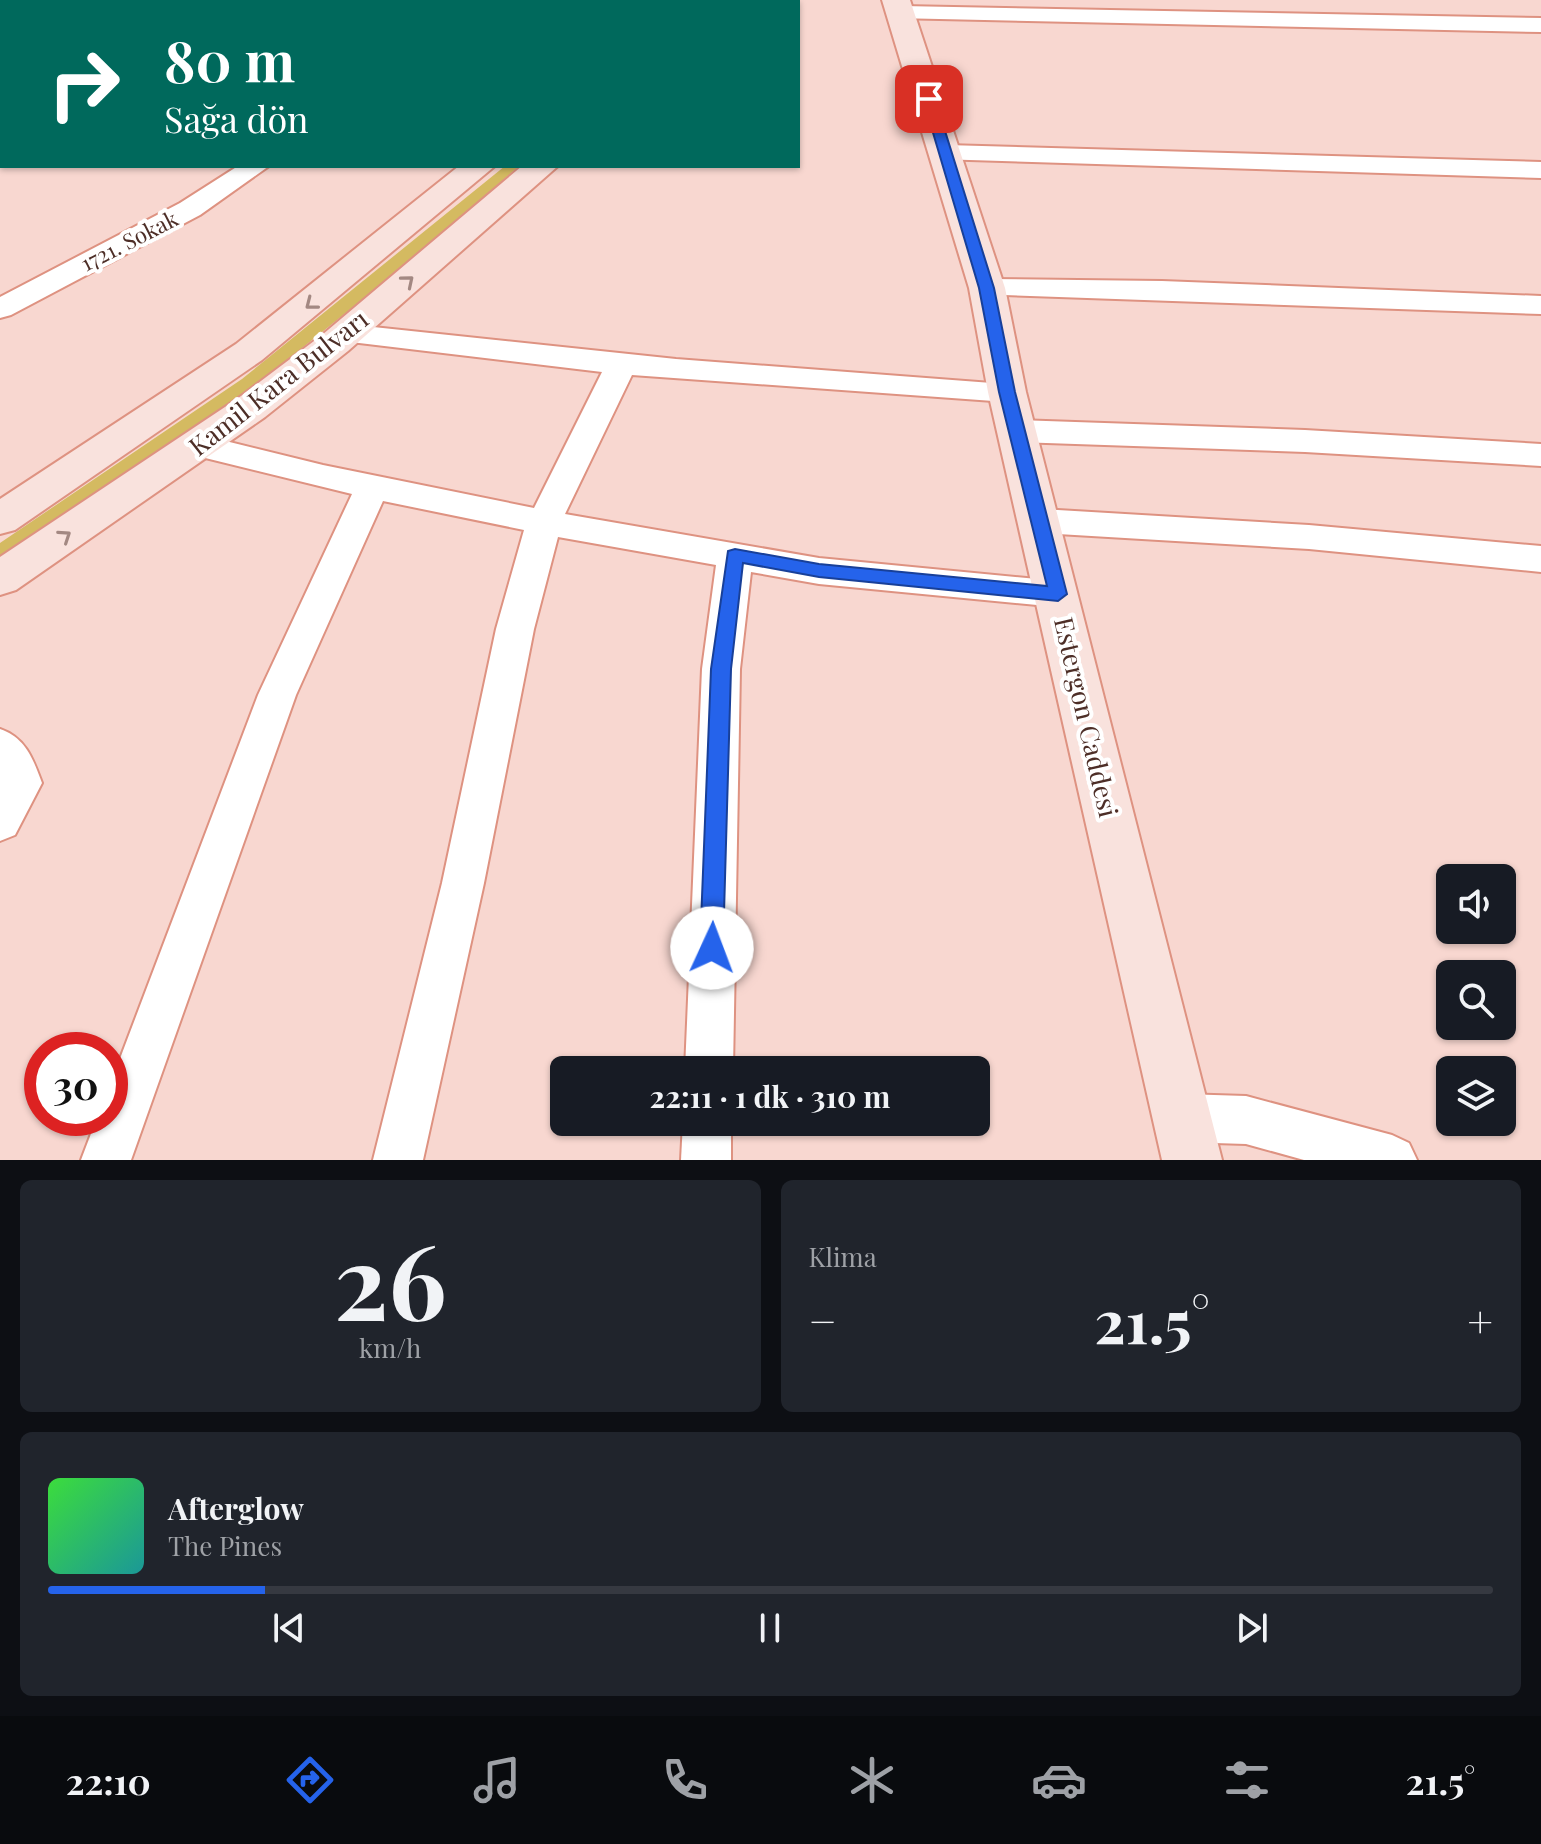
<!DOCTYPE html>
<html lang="tr">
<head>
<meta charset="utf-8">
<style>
	body { margin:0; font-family:"Playfair Display",serif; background:#20242c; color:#f1f3f6; height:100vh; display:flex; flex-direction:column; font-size:30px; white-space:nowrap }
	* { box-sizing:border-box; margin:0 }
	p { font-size:26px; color:#9ea1a6 }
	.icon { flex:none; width:44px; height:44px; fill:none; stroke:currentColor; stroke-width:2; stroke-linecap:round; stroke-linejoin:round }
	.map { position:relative; height:1160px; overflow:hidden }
	.drawer { display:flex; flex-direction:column; gap:20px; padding:20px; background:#0d0f14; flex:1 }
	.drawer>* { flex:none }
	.banner { position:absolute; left:0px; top:0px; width:800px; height:168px; box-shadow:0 2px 6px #0004; background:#00695c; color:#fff; overflow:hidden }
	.fabs { position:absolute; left:1436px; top:864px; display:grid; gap:16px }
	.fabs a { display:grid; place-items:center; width:80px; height:80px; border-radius:12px; background:#171b24; box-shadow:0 2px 6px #0004; font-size:40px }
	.speed { position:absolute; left:24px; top:1032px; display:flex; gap:16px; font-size:40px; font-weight:700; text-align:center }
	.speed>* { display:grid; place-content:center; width:104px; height:104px; border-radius:50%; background:#171b24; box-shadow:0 2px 6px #0004; line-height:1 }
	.speed .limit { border:12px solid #d22; background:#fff; color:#111 }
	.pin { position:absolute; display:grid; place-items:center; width:68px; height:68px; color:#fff; margin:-34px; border-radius:16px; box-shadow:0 4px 12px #0006 }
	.me { position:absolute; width:88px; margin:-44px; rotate:2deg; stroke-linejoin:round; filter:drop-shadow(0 0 6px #0008) }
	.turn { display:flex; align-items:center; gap:28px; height:168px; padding:0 32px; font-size:36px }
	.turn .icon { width:104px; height:104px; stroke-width:2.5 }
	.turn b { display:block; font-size:56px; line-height:68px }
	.big { font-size:60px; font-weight:700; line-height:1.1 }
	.drawer .card { flex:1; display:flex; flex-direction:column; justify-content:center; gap:12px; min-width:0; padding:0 28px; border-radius:12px; background:#20242c }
	.drawer .dial { align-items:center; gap:0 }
	.dial b { font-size:104px; line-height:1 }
	.song { display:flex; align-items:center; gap:24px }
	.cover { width:96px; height:96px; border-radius:12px; background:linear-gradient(135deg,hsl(120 70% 55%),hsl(180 70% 35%)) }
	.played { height:8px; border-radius:4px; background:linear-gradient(90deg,#2563eb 15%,#363941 15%) }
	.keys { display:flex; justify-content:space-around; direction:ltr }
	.heat { display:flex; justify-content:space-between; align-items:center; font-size:44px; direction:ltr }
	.drawer .tiles { flex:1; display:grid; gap:20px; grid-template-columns:1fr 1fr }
	.card:last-child { grid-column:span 2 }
	.trip { position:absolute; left:550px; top:1056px; width:440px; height:80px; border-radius:12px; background:#171b24; box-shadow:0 2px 6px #0004; font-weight:700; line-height:80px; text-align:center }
	.dock { display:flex; height:128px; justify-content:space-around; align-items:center; background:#090b0e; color:#9ea1a6 }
	.dock .icon { width:56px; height:56px }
	.dock .selected { color:#2563eb }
	.dock b { font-size:36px; color:#f1f3f6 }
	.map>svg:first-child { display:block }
	.green { fill:#d4ba61 }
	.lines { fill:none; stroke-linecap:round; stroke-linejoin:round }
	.street-casing { stroke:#de9281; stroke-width:4 }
	.secondary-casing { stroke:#de9281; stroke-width:4 }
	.street { fill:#fff; fill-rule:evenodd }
	.secondary { fill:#f9e2dd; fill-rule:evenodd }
	.wall { fill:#d77f6c }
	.shaded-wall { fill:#af6858 }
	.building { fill:#fa947e; stroke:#af6858; stroke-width:2 }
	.oneway { stroke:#a38882 }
	.route { fill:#2563eb; stroke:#184099; stroke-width:2 }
	.labels { text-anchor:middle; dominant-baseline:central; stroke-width:8; stroke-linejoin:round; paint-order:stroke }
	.far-street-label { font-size:22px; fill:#4d2e27; stroke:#fff }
	.street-label { font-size:26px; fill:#4d2e27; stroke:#fff }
</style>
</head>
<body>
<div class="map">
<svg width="1541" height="1160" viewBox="0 0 1541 1160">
	<rect width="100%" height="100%" fill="#f8d7d0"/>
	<!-- green -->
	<path class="green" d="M505 166 518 167 408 263 256 385 0 557V543L242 379Z"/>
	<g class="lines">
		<defs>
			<g id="street">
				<path d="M339 0H378L379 2H340Z"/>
				<path d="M523 0H559L560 2H524Z"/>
				<path d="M902 6 1541 18V32L894 18 890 13 894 8Z"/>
				<path d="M0 20H2L0 36Z"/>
				<path d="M946 145 1541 162V178L937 159 933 153 937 147Z"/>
				<path d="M238 166H269L200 215 11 315 0 318V297L180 203Z"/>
				<path d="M987 279 1162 281 1541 296V314L977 294 972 288 977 282Z"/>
				<path d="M345 324 676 359 1018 385 1023 392 1018 399 1007 402 632 375 565 514 819 558 1058 581 1071 585 1076 594 1071 603 1058 607 819 584 751 572 740 669 733 1070H685L702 669 716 565 558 537 534 629 484 883 423 1160H373L442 883 496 629 524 530 383 501 296 695 131 1160H81L97 1118H110V1085L258 695 352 494 185 453 181 445 185 437 197 434 323 465 534 508 602 372 334 340 330 333 334 326Z"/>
				<path d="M1017 420 1305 430 1541 444V466L1305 452 1017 442 1005 439 1001 431 1005 423Z"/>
				<path d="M1041 509 1309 525 1541 546V572L1309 549 1041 533 1029 530 1024 521 1029 512Z"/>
				<path d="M0 729C26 738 33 759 42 783L15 835 0 841Z"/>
				<path d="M1182 1094 1246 1096 1392 1135 1409 1143 1417 1160H1304L1246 1144 1182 1142 1165 1135 1158 1118 1165 1101Z"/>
				<path d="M683 1122H731V1160H681Z"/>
			</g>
			<g id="secondary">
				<path d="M624 0H653L623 2Z"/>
				<path d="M682 0H711L681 2Z"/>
				<path d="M882 0H910L1005 288 1026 392 1222 1160H1162L988 392 969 288Z"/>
				<rect x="0" y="140" width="2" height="20"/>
				<path d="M459 166H495L262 360 15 530 0 534V499L236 344Z"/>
				<path d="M522 166H558L348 351 265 417 16 590 0 595V557L237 399 322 335Z"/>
			</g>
		</defs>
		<!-- street casing -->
		<use href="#street" class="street-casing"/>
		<!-- secondary casing -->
		<use href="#secondary" class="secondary-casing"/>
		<!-- street -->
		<use href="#street" class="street"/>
		<!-- secondary -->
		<use href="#secondary" class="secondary"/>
	</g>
	<!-- wall -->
	<g class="wall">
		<path d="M59 0H148L146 2H60Z"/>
		<path d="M0 90H2V140L0 139Z"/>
	</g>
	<!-- shaded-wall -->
	<path class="shaded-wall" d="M135 0H148L146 2H135Z"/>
	<!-- building -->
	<g class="building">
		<path d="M273 0H328L326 2H271Z"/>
		<path d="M451 0H476L474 2H449Z"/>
		<path d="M0 37H2V55L0 57Z"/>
		<rect x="0" y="90" width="2" height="33"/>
	</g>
	<!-- one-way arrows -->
	<defs><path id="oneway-chevron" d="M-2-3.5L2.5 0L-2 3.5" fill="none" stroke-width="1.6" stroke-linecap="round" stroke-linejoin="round" transform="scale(2)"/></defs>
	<g class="oneway">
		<use href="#oneway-chevron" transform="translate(408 281) rotate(-40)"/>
		<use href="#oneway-chevron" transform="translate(311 304) rotate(142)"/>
		<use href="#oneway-chevron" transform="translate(65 536) rotate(-34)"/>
	</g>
	<!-- route -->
	<path class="route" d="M929 95 935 99 994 288 1015 392 1067 594 1058 601 819 577 743 563 731 669 723 948 720 955 712 958 704 955 700 948 711 669 728 551 735 549 819 564 1047 586 999 392 979 288 923 99Z"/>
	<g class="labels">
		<!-- far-street labels -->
		<g class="far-street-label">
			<text transform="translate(129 240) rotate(-27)">1721. Sokak</text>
		</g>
		<!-- street labels -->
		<g class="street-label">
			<text transform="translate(278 382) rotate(-38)">Kamil Kara Bulvarı</text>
			<text transform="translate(1087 717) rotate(77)">Estergon Caddesi</text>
		</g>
	</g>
</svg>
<div class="fabs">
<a><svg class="icon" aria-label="sound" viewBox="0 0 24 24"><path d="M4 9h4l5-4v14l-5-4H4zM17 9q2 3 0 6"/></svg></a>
<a><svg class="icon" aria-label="search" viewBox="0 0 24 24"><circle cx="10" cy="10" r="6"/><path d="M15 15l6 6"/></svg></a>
<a><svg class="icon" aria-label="layers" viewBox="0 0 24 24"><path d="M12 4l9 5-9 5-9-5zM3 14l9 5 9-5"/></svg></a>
</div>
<div class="speed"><div class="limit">30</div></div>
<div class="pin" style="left:929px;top:99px;background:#d93025"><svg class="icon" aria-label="arrive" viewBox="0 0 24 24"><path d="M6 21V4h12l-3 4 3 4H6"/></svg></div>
<svg class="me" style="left:712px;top:948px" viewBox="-20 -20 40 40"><circle r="19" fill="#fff"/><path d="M0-13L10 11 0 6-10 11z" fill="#2563eb"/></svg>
<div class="trip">22:11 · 1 dk · 310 m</div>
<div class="banner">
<div class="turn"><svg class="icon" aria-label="right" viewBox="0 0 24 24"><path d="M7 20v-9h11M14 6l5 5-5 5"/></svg><div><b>80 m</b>Sağa dön</div></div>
</div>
</div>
<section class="drawer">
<div class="tiles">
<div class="card dial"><b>26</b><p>km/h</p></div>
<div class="card"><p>Klima</p>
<div class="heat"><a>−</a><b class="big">21.5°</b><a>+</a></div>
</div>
<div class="card">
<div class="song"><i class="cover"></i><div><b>Afterglow</b><p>The Pines</p></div></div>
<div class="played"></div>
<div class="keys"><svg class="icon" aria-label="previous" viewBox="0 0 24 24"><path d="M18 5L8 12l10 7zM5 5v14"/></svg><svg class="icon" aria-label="pause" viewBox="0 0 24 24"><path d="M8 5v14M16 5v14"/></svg><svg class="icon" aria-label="next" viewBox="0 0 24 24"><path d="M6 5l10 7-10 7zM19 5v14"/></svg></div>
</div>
</div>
</section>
<nav class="dock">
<b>22:10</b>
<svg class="icon selected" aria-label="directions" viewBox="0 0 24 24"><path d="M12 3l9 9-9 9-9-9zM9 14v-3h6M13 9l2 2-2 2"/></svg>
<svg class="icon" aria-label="music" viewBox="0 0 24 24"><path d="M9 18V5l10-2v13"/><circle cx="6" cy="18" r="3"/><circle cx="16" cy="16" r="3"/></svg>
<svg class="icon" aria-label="phone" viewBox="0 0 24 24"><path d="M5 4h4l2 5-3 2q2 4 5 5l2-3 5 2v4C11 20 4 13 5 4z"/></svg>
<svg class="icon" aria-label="climate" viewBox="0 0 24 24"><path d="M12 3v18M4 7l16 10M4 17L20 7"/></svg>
<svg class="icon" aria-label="car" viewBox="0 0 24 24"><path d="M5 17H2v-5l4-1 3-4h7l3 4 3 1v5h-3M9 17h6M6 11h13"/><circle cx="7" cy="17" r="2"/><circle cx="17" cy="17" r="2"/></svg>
<svg class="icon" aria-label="filters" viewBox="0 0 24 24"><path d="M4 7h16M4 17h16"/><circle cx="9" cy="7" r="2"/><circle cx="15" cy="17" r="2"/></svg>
<b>21.5°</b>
</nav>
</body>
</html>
